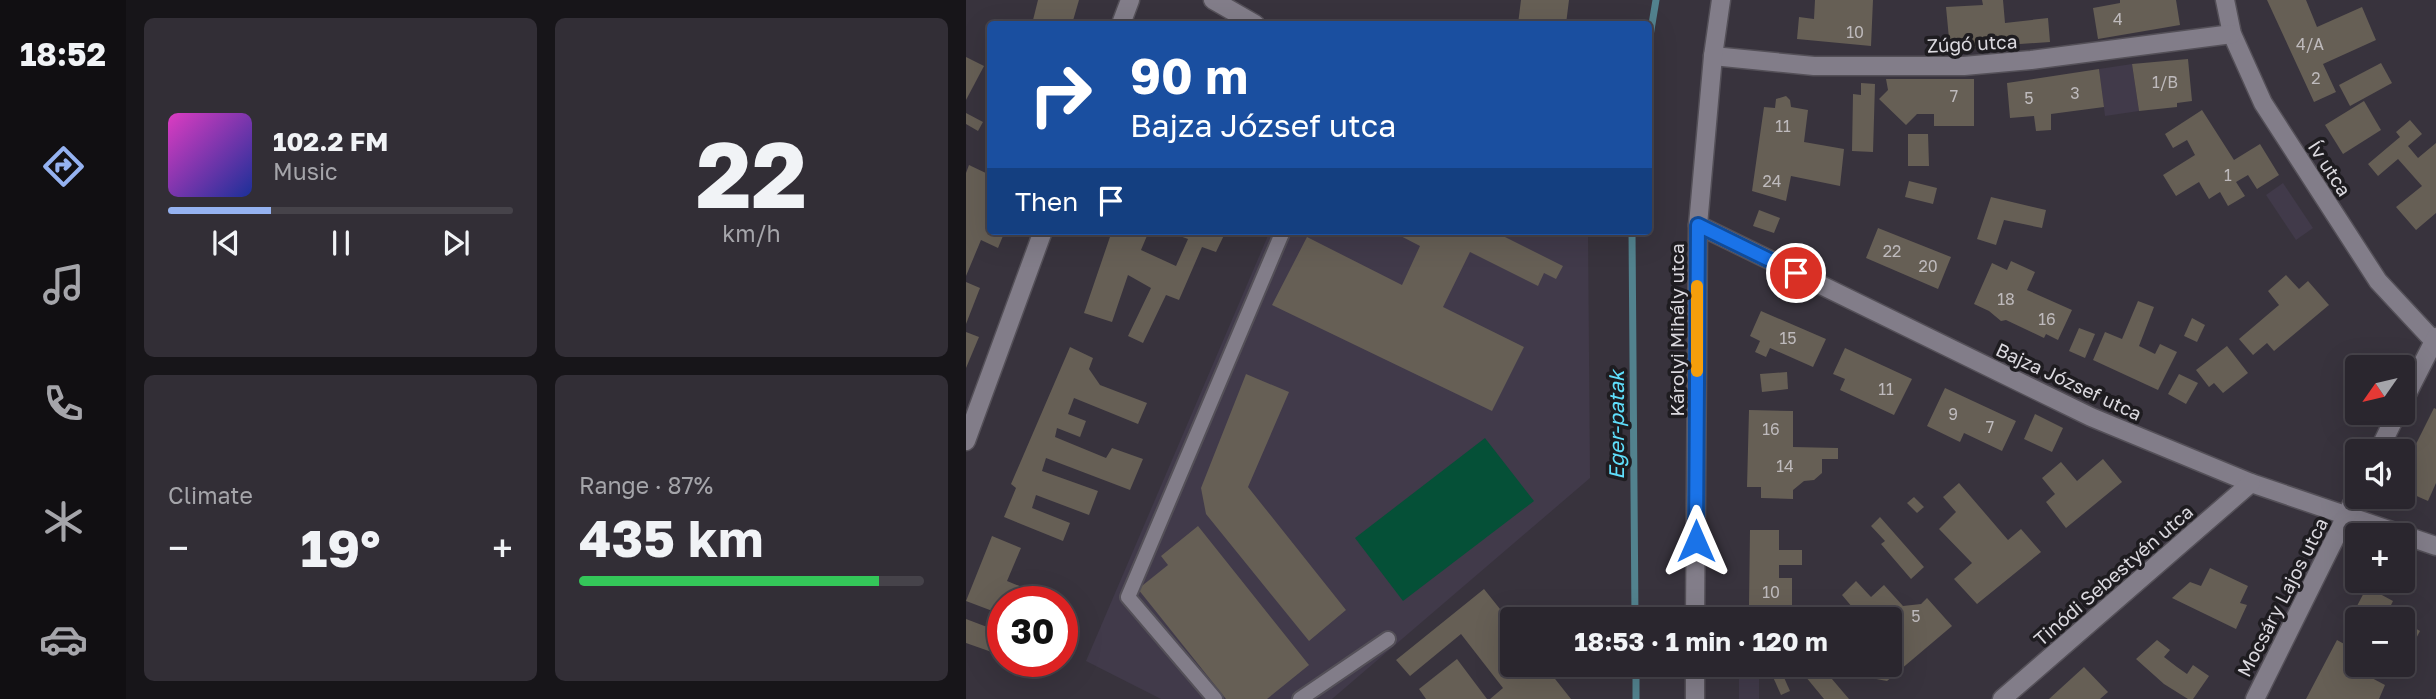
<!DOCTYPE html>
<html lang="en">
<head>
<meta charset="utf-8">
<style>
	body { margin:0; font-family:"Golos Text",sans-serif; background:#322e36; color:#f1f3f6; height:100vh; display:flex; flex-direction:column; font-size:26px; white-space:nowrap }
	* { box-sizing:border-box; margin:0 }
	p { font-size:23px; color:#a5a5aa }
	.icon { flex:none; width:38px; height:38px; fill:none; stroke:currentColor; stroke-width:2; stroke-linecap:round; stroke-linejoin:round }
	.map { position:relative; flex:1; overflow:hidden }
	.panel { display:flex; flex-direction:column; gap:18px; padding:18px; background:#171519; width:840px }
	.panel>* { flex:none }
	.banner { position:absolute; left:21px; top:21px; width:665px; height:214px; border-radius:7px; box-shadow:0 7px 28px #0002,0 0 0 2px #46434a; background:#1a4fa0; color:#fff; overflow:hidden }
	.needle { width:46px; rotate:236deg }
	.tools { position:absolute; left:1379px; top:355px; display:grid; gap:14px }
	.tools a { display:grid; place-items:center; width:70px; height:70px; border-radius:7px; background:#2a262e; box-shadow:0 7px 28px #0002,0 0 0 2px #46434a; font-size:35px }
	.speed { position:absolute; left:21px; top:586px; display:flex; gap:14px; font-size:35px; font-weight:700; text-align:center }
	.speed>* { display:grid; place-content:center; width:91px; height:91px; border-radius:50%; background:#2a262e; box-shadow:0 7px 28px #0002,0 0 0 2px #46434a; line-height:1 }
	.speed .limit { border:10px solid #d22; background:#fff; color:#111 }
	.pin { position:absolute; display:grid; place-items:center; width:60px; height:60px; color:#fff; margin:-30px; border:4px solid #fff; border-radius:50%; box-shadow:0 2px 7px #0007 }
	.me { position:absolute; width:77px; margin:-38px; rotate:0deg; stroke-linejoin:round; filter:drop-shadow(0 0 5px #0008) }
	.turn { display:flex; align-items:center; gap:24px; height:147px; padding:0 28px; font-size:32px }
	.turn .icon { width:91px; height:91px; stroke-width:2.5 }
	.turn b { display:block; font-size:49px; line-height:60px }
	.then { display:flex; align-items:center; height:66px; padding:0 28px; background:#0003; gap:14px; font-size:26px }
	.big { font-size:52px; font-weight:700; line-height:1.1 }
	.panel .card { flex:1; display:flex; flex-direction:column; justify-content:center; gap:10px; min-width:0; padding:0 24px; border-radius:10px; background:#322e36 }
	.panel .dial { align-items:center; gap:0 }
	.dial b { font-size:91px; line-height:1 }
	.song { display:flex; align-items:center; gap:21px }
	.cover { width:84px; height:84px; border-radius:10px; background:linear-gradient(135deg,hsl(310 70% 55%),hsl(230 70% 35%)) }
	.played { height:7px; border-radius:4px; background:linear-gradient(90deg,#95b2f1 30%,#46434a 30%) }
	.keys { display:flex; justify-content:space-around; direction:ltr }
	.heat { display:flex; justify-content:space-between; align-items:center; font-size:38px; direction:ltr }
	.charge { height:10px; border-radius:5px; background:linear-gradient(90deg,#34c759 87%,#46434a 0) }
	.panel .tiles { flex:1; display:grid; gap:18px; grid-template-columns:repeat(2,1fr) }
	.trip { position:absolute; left:534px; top:607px; width:402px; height:70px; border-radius:7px; background:#2a262e; box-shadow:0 7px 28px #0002,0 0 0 2px #46434a; font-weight:700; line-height:70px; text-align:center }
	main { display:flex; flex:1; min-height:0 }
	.dock { display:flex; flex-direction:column; width:126px; justify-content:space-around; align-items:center; background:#110f12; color:#a5a5aa }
	.dock .icon { width:49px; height:49px }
	.dock .active { color:#95b2f1 }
	.dock b { font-size:32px; color:#f1f3f6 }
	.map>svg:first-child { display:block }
	.built { fill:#413a4a }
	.green { fill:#055037 }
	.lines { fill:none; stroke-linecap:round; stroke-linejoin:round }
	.stream { stroke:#52828e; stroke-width:7 }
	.building { fill:#665f55 }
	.service-casing { stroke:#545058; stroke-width:18 }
	.minor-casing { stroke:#545058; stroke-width:21 }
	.tertiary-casing { stroke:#545058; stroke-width:21 }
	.service { stroke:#827d89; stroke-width:14 }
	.minor { stroke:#827d89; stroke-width:18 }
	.tertiary { stroke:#827d89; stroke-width:18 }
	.route-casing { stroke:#114b97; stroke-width:18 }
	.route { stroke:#1a73e8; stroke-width:12 }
	.slow { stroke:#f59e0b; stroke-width:12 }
	.labels { text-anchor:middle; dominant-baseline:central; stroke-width:7; stroke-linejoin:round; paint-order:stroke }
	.number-label { font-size:16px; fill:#bebabc }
	.street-label { font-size:19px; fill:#dbd9df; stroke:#1e1c20 }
	.water-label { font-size:21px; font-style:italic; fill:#5fdefb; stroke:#1e1c20 }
</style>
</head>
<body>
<main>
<nav class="dock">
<b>18:52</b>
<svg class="icon active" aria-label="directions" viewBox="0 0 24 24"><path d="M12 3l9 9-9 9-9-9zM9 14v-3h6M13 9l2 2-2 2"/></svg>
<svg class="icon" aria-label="music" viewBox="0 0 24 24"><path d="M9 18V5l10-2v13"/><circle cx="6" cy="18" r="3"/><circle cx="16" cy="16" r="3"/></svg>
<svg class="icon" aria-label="phone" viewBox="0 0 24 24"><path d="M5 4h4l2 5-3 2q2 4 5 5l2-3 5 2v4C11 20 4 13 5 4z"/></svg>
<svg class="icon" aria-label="climate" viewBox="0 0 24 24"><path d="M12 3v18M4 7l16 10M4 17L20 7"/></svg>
<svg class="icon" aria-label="car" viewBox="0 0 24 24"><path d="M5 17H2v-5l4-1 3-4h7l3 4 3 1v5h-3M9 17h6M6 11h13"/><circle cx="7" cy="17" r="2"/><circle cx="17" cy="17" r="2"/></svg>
</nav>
<section class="panel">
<div class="tiles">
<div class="card">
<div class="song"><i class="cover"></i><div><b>102.2 FM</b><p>Music</p></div></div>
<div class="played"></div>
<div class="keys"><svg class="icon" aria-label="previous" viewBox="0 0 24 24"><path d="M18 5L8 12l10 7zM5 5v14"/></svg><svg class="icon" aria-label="pause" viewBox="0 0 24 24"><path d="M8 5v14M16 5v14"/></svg><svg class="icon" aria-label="next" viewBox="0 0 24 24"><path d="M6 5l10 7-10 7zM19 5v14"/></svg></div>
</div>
<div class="card dial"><b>22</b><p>km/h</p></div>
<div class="card"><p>Climate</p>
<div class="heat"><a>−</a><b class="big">19°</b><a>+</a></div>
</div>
<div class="card"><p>Range · 87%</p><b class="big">435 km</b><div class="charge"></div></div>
</div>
</section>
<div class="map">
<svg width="1470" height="699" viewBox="0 0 1470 699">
	<rect width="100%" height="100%" fill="#38333d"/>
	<!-- built -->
	<g class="built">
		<path d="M1166 64 1173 111 1139 116 1133 69Z"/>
		<path d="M1317 183 1347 228 1330 240 1300 195Z"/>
		<path d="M304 231H622L624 478 366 699H195L120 661Z"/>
		<rect x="773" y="665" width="20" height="34"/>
	</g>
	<!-- green -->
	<path class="green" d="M519 438 568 501 437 601 389 538Z"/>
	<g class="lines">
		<!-- stream -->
		<g class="stream">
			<path d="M682 48 690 0"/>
			<path d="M666 231 669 620"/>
			<path d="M670 665V699"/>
		</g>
	</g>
	<!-- building -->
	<g class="building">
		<path d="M72 0H113L106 24H66Z"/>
		<path d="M555 0H603L600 24H552Z"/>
		<path d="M849 0H907L905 46 831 39 833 17 848 19Z"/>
		<path d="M1016 0H1037L1039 23 1082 18 1084 42 984 49 980 7 1017 5Z"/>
		<path d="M1154 0H1210L1214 25 1132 39 1127 8 1154 3Z"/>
		<path d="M1301 0H1340L1351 27 1396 7 1410 40 1357 64 1370 92 1348 102Z"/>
		<path d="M0 57 18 66 0 100Z"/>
		<path d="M1222 59 1226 101 1211 103V107L1173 111 1166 64Z"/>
		<path d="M1415 63 1426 83 1384 106 1373 85Z"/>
		<path d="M1133 69 1138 107 1085 114V130L1070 131 1068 116 1044 118 1041 83Z"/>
		<path d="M920 79H1008V126H968V114H951L940 125 913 99 922 90Z"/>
		<path d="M895 83 909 84 907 152 886 151 887 94 895 95Z"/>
		<path d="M820 96 824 100 825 107 842 110 838 142 878 149 874 186 825 176 820 201 786 191 798 107 809 108 810 99Z"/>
		<path d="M1398 101 1415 130 1377 154 1359 125Z"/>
		<path d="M1236 110 1268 160 1294 144 1313 175 1291 189 1282 175 1270 182 1279 196 1262 206 1254 192 1243 199 1233 182 1210 196 1197 175 1229 155 1221 140 1207 148 1199 134Z"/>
		<path d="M0 113 17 122 12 131 0 124Z"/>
		<path d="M1444 120 1456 134 1442 146 1452 158 1470 143V213L1450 230 1430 207 1456 186 1432 159 1412 176 1402 164 1434 137 1430 132Z"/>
		<path d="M942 134H962L963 166H942Z"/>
		<path d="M3 165 24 175V231H39L32 248 15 240 0 276V173Z"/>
		<path d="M943 181 971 188 967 204 939 197Z"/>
		<path d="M1025 197 1080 210 1076 228 1038 220 1030 245 1011 239Z"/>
		<path d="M793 210 814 218 808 233 787 226Z"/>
		<path d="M912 228 985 257 972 289 900 258Z"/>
		<path d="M146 231H183L175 250 210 266 222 239 200 231H260L250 252 236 247 213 300 200 295 177 343 162 336 185 288 162 275 146 322 118 313Z"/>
		<path d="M425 231H527L597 266 590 279 578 273 572 286 504 252 477 307 558 347 526 411 306 305 341 237 436 285 454 246Z"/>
		<path d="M1045 261 1069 272 1061 290 1106 310 1092 340 1080 334 1078 338 1040 320 1035 321 1023 311 1008 304 1026 263 1041 270Z"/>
		<path d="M1320 275 1333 289 1342 281 1363 305 1308 351 1301 343 1287 355 1273 339 1313 305 1302 291Z"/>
		<path d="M0 282 14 288 0 324Z"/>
		<path d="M1172 301 1188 307 1173 346 1189 354 1194 344 1211 352 1192 390 1127 360 1139 332 1156 339Z"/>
		<path d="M795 311 860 339 847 367 804 348 800 357 789 352 794 341 784 336Z"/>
		<path d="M1226 318 1239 325 1231 342 1218 336Z"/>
		<path d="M1113 328 1129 334 1119 358 1103 351Z"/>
		<path d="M0 332 13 337 0 368Z"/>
		<path d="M1261 346 1282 373 1257 393 1248 383 1243 387 1230 370Z"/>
		<path d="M104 347 127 358 123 369 134 385 181 403 172 424 108 398 102 414 120 421 114 437 91 428 89 437 140 458 146 448 177 459 164 490 80 458 76 471 132 491 123 515 70 495 66 508 104 523 97 541 38 517 50 488 45 484Z"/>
		<path d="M879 348 946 379 928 415 874 390 879 379 867 374Z"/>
		<path d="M821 372 822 389 796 392 794 374Z"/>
		<path d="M280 374 323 392 282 487 380 610 343 641 240 514 235 488Z"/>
		<path d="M1213 374 1232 383 1220 404 1202 394Z"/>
		<path d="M979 388 1050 421 1036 451 998 433 994 442 961 426Z"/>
		<path d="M1468 408 1470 409V483L1462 501 1437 490V470Z"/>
		<path d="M783 410 827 411V447L872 448V459H856V473L848 480 838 481 827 490V499L795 498V487H781Z"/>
		<path d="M1069 414 1097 428 1086 452 1058 439Z"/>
		<path d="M1137 459 1156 482 1100 528 1080 502 1089 494 1076 478 1095 462 1111 481Z"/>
		<path d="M993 483 1042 540 1055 529 1075 552 1011 604 988 579 1006 563 973 529 990 512 977 497Z"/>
		<path d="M948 497 958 507 951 513 941 503Z"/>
		<path d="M914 517 958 567 945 579 915 544 919 541 905 526Z"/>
		<path d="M232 526 343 665 301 699H260L172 589 202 565 195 556Z"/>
		<path d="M784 530H813V550H836V565H813V578H826V606H783Z"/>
		<path d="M26 536 55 548 41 581 56 587 50 602H37V615L0 601Z"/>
		<path d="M1244 568 1282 586 1274 603 1281 605 1270 629 1206 598 1224 582 1235 586Z"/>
		<path d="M890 581 905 597 918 585 937 606 955 604 961 598 986 626 921 681 905 678 895 665H924V620H897L876 595Z"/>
		<path d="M1401 587 1427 601 1421 613 1433 620H1391V625L1383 621Z"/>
		<path d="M518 589 546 624V665H578L605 699H524L537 688 495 634 444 676 430 660Z"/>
		<path d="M0 619 37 633V656L0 643Z"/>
		<path d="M1437 621 1454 631 1443 652 1437 649Z"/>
		<path d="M1191 640 1204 650 1198 657 1211 667 1221 674 1227 665 1243 676 1227 699H1222L1198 684 1170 659Z"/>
		<path d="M1371 640 1391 651V661L1387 668 1419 685 1413 699H1340Z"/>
		<path d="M491 659 521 699H460L453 689Z"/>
		<path d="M830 665H854L883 699H858Z"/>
		<path d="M1118 667 1142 692 1134 699H1083Z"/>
		<path d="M816 673 824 691 815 695 807 677Z"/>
	</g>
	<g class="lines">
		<defs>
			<g id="service">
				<path d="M249 699 162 597 317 231"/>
				<path d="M334 699 422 639"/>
			</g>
			<g id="minor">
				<path d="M247 0 289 24"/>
				<path d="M1259 0 1266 34 1297 103 1412 281 1467 340"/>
				<path d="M747 56 848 66H998L1065 60 1266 34"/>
				<path d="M732 225 1125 417 1285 483 1470 546"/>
				<path d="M1437 402 1470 337"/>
				<path d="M1412 452 1431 413"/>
				<path d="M729 620 732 225 747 56 755 0"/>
				<path d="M729 699V665"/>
				<path d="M1036 699 1285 483"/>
				<path d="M1289 699 1391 494"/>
			</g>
			<g id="tertiary">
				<path d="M155 24 164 0"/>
				<path d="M0 441 77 231"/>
			</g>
		</defs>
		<!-- service casing -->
		<use href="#service" class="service-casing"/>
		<!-- minor casing -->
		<use href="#minor" class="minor-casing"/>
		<!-- tertiary casing -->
		<use href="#tertiary" class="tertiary-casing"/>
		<!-- service -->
		<use href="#service" class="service"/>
		<!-- minor -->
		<use href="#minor" class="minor"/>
		<!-- tertiary -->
		<use href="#tertiary" class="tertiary"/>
	</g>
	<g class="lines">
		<defs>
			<path id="route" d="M730 541 732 225 830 273"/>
		</defs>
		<!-- route casing -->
		<use href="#route" class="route-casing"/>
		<!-- route -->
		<use href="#route" class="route"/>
		<!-- slow -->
		<path class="slow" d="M731 371V286"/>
	</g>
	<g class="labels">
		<!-- number labels -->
		<g class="number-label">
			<text x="1152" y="19">4</text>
			<text x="889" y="32">10</text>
			<text x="1344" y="44">4/A</text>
			<text x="1350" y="78">2</text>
			<text x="1199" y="82">1/B</text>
			<text x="1109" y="93">3</text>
			<text x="988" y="96">7</text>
			<text x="1063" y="98">5</text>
			<text x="817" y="126">11</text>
			<text x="1262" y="175">1</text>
			<text x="806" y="181">24</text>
			<text x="926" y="251">22</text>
			<text x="962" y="266">20</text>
			<text x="1040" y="299">18</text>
			<text x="1081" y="319">16</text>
			<text x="822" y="338">15</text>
			<text x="920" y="389">11</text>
			<text x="987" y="414">9</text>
			<text x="1024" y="427">7</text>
			<text x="805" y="429">16</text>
			<text x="819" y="466">14</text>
			<text x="805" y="592">10</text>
			<text x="950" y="616">5</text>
		</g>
		<!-- street labels -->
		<g class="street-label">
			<text transform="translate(1006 43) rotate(-3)">Zúgó utca</text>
			<text transform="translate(1364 168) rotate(57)">Ív utca</text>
			<text transform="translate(710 330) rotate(-90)">Károlyi Mihály utca</text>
			<text transform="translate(1103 381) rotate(25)">Bajza József utca</text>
			<text transform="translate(1147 575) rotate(-41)">Tinódi Sebestyén utca</text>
			<text transform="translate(1316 597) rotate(-63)">Mocsáry Lajos utca</text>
		</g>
		<!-- water labels -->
		<g class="water-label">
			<text transform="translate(650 425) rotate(-90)">Eger-patak</text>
		</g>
	</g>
</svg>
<div class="tools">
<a><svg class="needle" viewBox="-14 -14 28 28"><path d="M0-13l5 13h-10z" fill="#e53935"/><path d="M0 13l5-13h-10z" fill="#a5a5aa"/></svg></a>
<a><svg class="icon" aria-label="sound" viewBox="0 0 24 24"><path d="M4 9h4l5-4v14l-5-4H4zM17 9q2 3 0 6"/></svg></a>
<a>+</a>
<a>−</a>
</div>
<div class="speed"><div class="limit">30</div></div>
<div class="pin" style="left:830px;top:273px;background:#d93025"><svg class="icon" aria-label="arrive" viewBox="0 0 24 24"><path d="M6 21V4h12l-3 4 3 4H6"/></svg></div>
<svg class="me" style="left:730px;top:541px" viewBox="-20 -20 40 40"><path d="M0-17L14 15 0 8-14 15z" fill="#1a73e8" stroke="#fff" stroke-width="4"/></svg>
<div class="trip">18:53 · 1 min · 120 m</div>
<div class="banner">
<div class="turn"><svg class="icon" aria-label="right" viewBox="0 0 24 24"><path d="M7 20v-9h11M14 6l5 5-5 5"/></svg><div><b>90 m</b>Bajza József utca</div></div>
<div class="then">Then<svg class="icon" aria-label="arrive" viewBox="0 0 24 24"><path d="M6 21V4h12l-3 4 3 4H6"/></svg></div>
</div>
</div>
</main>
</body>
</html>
